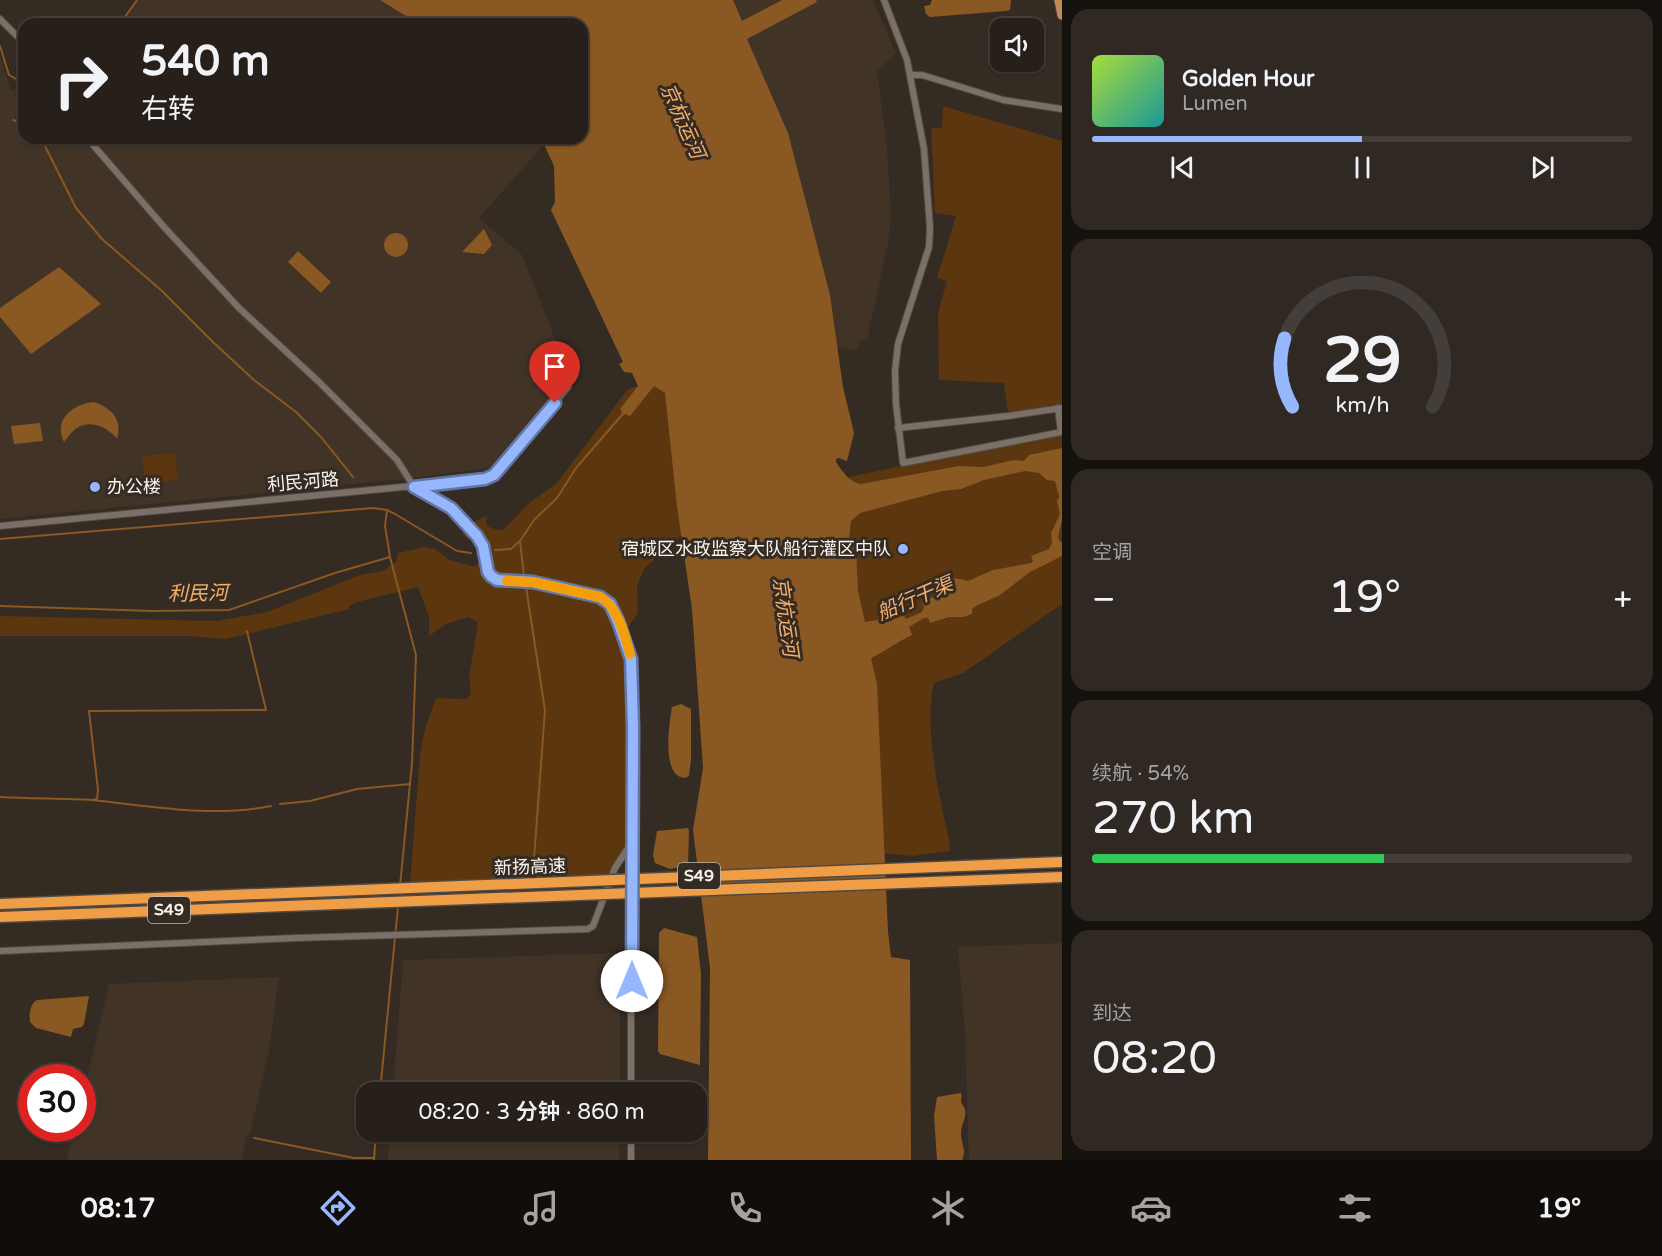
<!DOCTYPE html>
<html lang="zh">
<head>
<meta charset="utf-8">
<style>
	body { margin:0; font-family:"Varela Round","Noto Sans SC",sans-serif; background:#2f2823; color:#f1f3f6; height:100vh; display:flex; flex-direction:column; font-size:22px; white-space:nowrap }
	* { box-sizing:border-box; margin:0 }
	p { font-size:20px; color:#a4a3a2 }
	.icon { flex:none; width:33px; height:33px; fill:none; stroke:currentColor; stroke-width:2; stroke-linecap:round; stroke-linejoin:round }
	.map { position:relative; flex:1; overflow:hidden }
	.sheet { display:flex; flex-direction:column; gap:9px; padding:9px; background:#15120e; width:600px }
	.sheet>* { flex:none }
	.guide { position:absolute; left:18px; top:18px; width:570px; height:126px; border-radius:18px; box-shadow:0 2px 4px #0004,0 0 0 2px #433e39; background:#27201a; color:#f1f3f6; overflow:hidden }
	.controls { position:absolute; left:990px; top:18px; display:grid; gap:12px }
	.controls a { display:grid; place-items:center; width:54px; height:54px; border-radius:12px; background:#27201a; box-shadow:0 2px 4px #0004,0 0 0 2px #433e39; font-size:30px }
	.speed { position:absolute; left:18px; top:1064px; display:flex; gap:12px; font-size:30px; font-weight:700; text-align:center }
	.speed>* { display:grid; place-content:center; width:78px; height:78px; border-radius:50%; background:#27201a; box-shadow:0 2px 4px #0004,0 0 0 2px #433e39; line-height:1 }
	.speed .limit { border:9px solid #d22; background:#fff; color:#111 }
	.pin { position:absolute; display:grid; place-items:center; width:51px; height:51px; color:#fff; margin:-62px -26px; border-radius:50% 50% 50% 0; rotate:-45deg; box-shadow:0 0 6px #0007 }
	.pin .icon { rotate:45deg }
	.me { position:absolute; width:66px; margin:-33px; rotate:0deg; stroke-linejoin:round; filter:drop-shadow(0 0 4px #0008) }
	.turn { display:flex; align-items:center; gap:21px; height:126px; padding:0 24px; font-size:27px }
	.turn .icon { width:78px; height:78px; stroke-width:2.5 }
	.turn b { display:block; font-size:42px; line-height:51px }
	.big { font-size:45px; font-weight:600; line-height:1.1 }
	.sheet .tile { flex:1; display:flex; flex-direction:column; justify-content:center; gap:9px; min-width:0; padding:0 21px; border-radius:18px; background:#2f2823 }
	.sheet .dial { align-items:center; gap:0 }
	.dial svg { height:156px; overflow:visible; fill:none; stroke:#433e39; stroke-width:7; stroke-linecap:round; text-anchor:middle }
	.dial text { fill:#f1f3f6; stroke:none }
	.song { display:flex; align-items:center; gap:18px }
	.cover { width:72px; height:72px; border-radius:9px; background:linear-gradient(135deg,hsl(80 70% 55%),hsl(180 70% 35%)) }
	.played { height:6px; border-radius:3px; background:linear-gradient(90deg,#96b6fd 50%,#433e39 50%) }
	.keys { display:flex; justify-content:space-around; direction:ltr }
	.heat { display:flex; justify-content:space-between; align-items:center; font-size:33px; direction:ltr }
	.charge { height:9px; border-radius:4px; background:linear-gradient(90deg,#34c759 54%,#433e39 0) }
	.trip { position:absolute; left:356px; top:1082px; width:351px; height:60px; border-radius:18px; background:#27201a; box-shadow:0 2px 4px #0004,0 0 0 2px #433e39; font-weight:600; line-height:60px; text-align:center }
	.dock { display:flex; height:96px; justify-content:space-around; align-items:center; background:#100d0a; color:#a4a3a2 }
	.dock .icon { width:42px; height:42px }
	.dock .active { color:#96b6fd }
	.dock b { font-size:27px; color:#f1f3f6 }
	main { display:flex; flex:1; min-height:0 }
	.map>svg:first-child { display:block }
	.built { fill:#413427 }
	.green { fill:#5b360f }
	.water { fill:#8a5823; fill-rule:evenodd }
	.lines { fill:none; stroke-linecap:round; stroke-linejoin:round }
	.stream { stroke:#8a5823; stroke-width:2 }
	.street-casing { stroke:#514a42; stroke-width:8 }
	.primary-casing { stroke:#514a42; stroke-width:11 }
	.highway-casing { stroke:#514a42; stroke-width:13 }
	.street { stroke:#7b7067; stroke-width:6 }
	.primary { stroke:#c18b54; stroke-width:9 }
	.highway { stroke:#f09d47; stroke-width:10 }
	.highway-bridge-casing { stroke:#514a42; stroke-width:13; stroke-linecap:butt }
	.highway-bridge { stroke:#f09d47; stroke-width:10 }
	.route-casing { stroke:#6276a4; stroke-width:15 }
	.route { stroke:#96b6fd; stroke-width:10 }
	.slow { stroke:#f59e0b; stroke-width:10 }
	.poi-dot { fill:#96b6fd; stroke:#342b23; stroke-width:2 }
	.labels { text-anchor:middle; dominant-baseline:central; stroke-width:6; stroke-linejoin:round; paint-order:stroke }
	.shield { fill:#342b23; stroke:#bfb8b1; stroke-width:1.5 }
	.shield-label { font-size:16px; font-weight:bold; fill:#faf4ee }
	.street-label { font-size:18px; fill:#faf4ee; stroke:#342b23 }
	.poi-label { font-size:18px; fill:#faf4ee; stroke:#342b23; text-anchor:start }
	.water-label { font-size:20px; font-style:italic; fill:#f5af6b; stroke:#342b23 }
</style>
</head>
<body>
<main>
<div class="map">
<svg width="1062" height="1160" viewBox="0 0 1062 1160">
	<rect width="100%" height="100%" fill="#342b23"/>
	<!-- built -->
	<g class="built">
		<path d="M138 0H380L419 24H121Z"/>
		<path d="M733 0H873L896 53 877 72 887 147 891 214 888 244 867 340H860L857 350 837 348 830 295Z"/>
		<path d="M0 55 11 91 24 84V138H542L546 142 479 218 522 255 565 365 573 376 495 467 414 478 0 519Z"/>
		<path d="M1062 943V1160H969L965 1034 958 947Z"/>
		<path d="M620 953V1092H393L403 960Z"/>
		<path d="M279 977 269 1051 250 1133 246 1137 241 1160H67L75 1128H82L83 1095 109 984Z"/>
		<path d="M390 1131H619V1160H388Z"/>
	</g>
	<!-- green -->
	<g class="green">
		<path d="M943 106 1062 141V405L1008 412 1004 383 939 380 938 313 947 281 937 278 956 216 935 213 931 128H942Z"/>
		<path d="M654 386 661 390 666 395 681 535 644 569 637 586 638 613 623 635 634 683 637 732 635 846 616 872 607 875 410 883 420 755 425 729 436 698 466 699 471 694 469 677 478 622 468 617 446 624 429 636V617L418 587 357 602 349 606V609L226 639 188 636H0V616L216 621 267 612 360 575 383 571 396 562 398 553 424 547 435 549 449 560 472 566 481 564 478 546 463 535V528L486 516 487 526 497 530 504 529 529 503 557 483 627 390 634 387Z"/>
		<path d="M1062 433V604L963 673 934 683C923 730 940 798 950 845V851L912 856 884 853 877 703 834 480Z"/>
		<path d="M175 453 178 480 145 484 142 456Z"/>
	</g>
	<!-- water -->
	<g class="water">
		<path d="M380 0H733L742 21 782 0H816L817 2 747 39 788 133 830 295 843 387 854 433 847 461 839 458 836 459V462C843 472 849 482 861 484L959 466 983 467 1014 460 1024 461 1029 455 1062 448V520L1058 538 1062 543V556L1030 572 1000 595 976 606 972 609V614L963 617H949L930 623 928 618H924L909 627 912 635C897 642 886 651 871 658L877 684 888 932 891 957 910 960 911 1160H708L710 968 693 830 703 768 692 609 677 507 665 393 654 386 630 416 625 414 620 418 622 411 620 409 638 386 632 373 624 372 619 364 623 362 551 210 555 202 554 166 541 138H582V24H419ZM1025 471 1039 473 1047 480 1055 481 1059 497 1057 501 1060 514 1051 533 1052 543 1049 549 1031 556 1033 561 1031 563 993 570 968 581 955 578 949 581 944 591 922 603 924 607 922 612 906 619 904 616 865 622 858 591 856 550 849 540 851 521 860 513 942 491 961 489 984 480Z"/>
		<path d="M932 0H1011L1010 10 1006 11 930 17 926 14 924 6 930 5Z"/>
		<path d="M484 229 492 245 484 254 462 252Z"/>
		<circle cx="396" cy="245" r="12"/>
		<path d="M298 251 331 282 321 293 288 262Z"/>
		<path d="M59 267 101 304 31 354 0 317V308Z"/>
		<path d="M94 402C111 408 123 419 117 439 108 427 90 419 77 428 72 431 68 437 64 442 53 419 73 404 94 402Z"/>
		<path d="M40 423 43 441 14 444 11 426Z"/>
		<path d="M681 704 691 709V760L689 776 685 778C661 777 669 724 672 707Z"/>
		<path d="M688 828 689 831 688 866 670 869 655 863 653 855 657 831Z"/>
		<path d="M664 928 697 937 701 974 700 1065 660 1054 658 1051 659 933Z"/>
		<path d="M89 996 84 1024 82 1027 73 1029 71 1037 36 1028 30 1022C29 1014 30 1004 37 1000Z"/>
		<path d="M961 1093C962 1096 961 1099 961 1102 962 1105 965 1107 965 1110 967 1117 961 1125 961 1133 961 1144 967 1150 962 1160H937L934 1116 937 1097Z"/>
	</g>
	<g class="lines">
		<!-- stream -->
		<g class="stream">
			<path d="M120 24 137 0"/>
			<path d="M0 46 9 75 18 80 24 79"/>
			<path d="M13 120 24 124"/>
			<path d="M41 138 76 208 102 239 162 291 214 343 254 380 296 412 321 437 353 477"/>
			<path d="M387 510 385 526 390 557 416 655 412 763 400 886"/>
			<path d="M0 539 373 508 387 510 395 514 457 551 471 553"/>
			<path d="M520 541 524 576"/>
			<path d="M495 550 511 549 520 541 534 520 557 498 576 468 621 416"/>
			<path d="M526 587 545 710 534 859"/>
			<path d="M0 606 152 611 229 610 335 573 390 557"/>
			<path d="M0 797C31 799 62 798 92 800 151 806 212 818 271 806"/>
			<path d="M93 800 97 799 98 790 89 711 266 710 247 631"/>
			<path d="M280 804 310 801 357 789 410 784"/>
			<path d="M380 1092 398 907"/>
			<path d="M254 1138 354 1158H374"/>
			<path d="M374 1160 376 1131"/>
		</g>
		<defs>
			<g id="street">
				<path d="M884 0 907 60 924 149 930 228 929 247 898 344 895 371 896 404 903 463 1062 432"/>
				<path d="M0 19 24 43"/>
				<path d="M910 75H922L1003 100 1062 109"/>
				<path d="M87 138 164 227 239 308 318 381 397 460 414 487 451 508 466 522 483 546 488 572 491 576 497 580 533 582 600 597 610 604 625 638 631 659 633 727 631 845V1092"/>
				<path d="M1058 408 1061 432"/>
				<path d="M898 428 1008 416 1062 408"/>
				<path d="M0 526 485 479 494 475 568 387"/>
				<path d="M0 951 296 938 588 929 593 926 615 868 630 845"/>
				<path d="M631 1160V1131"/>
			</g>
			<path id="primary" d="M1059 0 1062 15"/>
			<g id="highway">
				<path d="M0 904 336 891"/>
				<path d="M0 917 338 904"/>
			</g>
		</defs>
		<!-- street casing -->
		<use href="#street" class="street-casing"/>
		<!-- primary casing -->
		<use href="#primary" class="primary-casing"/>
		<!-- highway casing -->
		<use href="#highway" class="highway-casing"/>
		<!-- street -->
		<use href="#street" class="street"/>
		<!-- primary -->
		<use href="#primary" class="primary"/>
		<!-- highway -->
		<use href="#highway" class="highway"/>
		<defs>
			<g id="highway-bridge">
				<path d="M336 891 1062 862"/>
				<path d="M338 904 1062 877"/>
			</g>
		</defs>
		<!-- highway-bridge casing -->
		<use href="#highway-bridge" class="highway-bridge-casing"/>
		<!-- highway-bridge -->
		<use href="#highway-bridge" class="highway-bridge"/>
	</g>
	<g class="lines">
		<defs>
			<path id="route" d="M555 403 494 475 485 479 414 487 451 508 477 536 483 546 488 572 491 576 497 580 533 582 600 597 610 604 618 621 631 659 633 727 632 981"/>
		</defs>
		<!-- route casing -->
		<use href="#route" class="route-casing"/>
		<!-- route -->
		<use href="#route" class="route"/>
		<!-- slow -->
		<path class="slow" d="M507 581 533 582 600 597C618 606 625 636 630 654"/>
	</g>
	<!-- markers -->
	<g class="poi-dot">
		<circle cx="95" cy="487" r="6"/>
		<circle cx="903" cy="549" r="6"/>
	</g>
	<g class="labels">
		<!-- shield labels -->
		<g class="shield">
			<rect x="678" y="863" width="42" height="26" rx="4.5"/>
			<rect x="148" y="897" width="42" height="26" rx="4.5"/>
		</g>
		<g class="shield-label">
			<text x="699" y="876">S49</text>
			<text x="169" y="910">S49</text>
		</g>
		<!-- street labels -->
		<g class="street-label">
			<text transform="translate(303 482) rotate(-5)">利民河路</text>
			<text transform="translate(530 867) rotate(-2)">新扬高速</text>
		</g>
		<!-- poi labels -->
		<g class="poi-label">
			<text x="107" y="487">办公楼</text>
			<text x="891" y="549" text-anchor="end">宿城区水政监察大队船行灌区中队</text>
		</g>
		<!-- water labels -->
		<g class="water-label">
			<text transform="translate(682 121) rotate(66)">京杭运河</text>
			<text transform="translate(198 594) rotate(-1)">利民河</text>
			<text transform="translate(915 599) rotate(-23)">船行干渠</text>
			<text transform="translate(785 617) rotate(82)">京杭运河</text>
		</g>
	</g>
</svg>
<div class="controls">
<a><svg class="icon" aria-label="sound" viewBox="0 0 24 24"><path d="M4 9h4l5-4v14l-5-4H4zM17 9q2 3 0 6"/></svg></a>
</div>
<div class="speed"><div class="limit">30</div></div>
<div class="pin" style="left:555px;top:403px;background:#d93025"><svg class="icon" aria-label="arrive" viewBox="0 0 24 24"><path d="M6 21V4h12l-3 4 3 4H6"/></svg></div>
<svg class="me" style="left:632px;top:981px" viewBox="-20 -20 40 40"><circle r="19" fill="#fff"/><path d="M0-13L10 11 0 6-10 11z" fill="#96b6fd"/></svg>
<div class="trip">08:20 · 3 分钟 · 860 m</div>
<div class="guide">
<div class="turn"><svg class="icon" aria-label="right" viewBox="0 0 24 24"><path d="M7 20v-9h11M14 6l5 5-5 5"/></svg><div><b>540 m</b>右转</div></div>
</div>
</div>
<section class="sheet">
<div class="tile">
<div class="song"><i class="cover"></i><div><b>Golden Hour</b><p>Lumen</p></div></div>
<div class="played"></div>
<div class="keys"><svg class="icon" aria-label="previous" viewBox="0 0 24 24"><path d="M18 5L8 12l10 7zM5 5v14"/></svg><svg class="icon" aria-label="pause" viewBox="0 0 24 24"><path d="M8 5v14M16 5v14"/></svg><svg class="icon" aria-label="next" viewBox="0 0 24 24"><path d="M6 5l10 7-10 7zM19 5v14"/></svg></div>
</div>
<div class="tile dial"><svg viewBox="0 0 100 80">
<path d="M14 69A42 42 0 1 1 86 69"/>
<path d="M14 69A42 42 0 0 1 10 34" stroke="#96b6fd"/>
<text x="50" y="56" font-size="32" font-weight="700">29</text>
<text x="50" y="72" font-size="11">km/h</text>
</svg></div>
<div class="tile"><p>空调</p>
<div class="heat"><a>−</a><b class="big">19°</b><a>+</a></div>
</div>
<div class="tile"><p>续航 · 54%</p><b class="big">270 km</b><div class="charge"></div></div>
<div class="tile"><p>到达</p><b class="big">08:20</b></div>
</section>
</main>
<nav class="dock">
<b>08:17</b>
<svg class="icon active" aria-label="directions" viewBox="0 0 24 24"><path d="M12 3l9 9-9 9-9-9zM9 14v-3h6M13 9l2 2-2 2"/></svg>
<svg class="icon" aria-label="music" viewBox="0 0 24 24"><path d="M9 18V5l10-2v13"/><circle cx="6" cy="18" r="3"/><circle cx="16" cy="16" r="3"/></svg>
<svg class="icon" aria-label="phone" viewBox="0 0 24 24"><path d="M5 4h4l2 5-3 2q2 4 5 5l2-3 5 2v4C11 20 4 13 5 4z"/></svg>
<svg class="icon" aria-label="climate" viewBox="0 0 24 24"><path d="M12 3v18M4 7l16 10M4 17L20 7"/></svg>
<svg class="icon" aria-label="car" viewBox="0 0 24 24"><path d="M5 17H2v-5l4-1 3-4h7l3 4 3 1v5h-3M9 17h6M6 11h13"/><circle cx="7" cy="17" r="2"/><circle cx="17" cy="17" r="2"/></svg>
<svg class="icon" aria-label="filters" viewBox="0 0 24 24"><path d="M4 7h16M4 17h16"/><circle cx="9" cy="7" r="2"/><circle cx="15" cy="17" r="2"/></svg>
<b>19°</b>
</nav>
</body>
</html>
